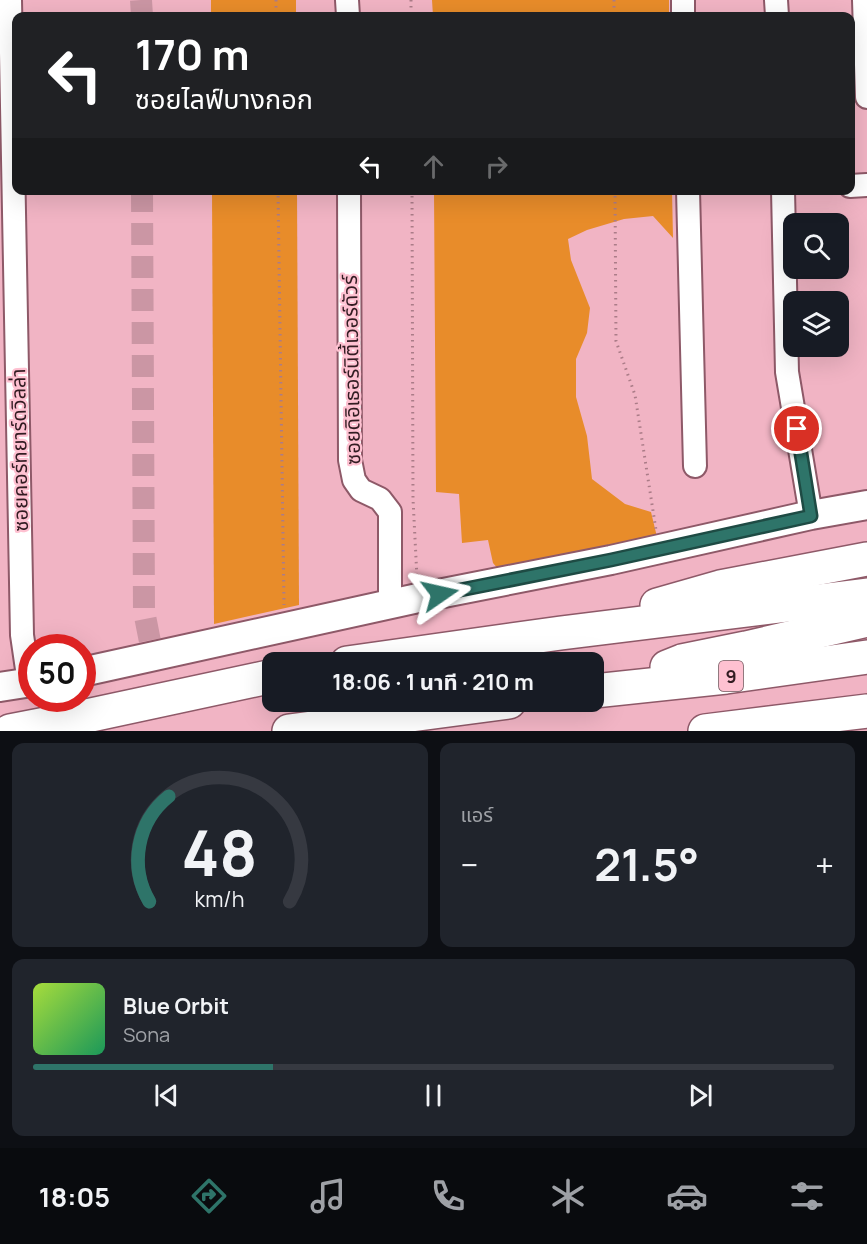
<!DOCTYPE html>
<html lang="th">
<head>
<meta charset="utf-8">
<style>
	body { margin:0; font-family:Manrope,"Noto Sans Thai",sans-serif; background:#20242c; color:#f1f3f6; height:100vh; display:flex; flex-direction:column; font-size:22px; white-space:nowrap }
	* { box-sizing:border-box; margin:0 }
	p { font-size:20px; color:#9ea1a6 }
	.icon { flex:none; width:33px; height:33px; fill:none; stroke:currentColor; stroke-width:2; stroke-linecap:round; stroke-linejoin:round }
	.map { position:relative; height:731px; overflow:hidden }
	.panel { display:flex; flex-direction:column; gap:12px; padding:12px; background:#0d0f14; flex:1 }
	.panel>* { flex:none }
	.banner { position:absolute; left:12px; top:12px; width:843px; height:183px; border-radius:12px; box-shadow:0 6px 24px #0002; background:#202124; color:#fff; overflow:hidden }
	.tools { position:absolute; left:783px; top:213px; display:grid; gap:12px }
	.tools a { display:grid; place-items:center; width:66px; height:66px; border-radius:12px; background:#171b24; box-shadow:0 6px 24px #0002; font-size:30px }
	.speed { position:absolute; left:18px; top:634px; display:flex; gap:12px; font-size:30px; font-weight:700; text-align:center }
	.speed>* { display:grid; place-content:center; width:78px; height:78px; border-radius:50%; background:#171b24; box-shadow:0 6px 24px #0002; line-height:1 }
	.speed .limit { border:9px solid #d22; background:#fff; color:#111 }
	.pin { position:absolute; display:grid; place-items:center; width:51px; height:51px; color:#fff; margin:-26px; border:3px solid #fff; border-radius:50%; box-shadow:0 2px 6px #0007 }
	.me { position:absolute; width:66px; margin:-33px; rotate:79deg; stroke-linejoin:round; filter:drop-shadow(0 0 4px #0008) }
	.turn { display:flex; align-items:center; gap:21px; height:126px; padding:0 24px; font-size:27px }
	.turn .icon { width:78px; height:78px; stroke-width:2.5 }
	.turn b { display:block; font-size:42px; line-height:51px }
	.lanes { display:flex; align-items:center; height:57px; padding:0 24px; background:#0003; justify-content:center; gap:30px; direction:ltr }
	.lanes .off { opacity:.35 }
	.big { font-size:45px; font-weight:700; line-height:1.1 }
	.panel .tile { flex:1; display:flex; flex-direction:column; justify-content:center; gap:9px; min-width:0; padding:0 21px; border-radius:12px; background:#20242c }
	.panel .dial { align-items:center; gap:0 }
	.dial svg { height:156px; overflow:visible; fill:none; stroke:#363941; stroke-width:7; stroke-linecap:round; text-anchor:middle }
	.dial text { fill:#f1f3f6; stroke:none }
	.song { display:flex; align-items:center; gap:18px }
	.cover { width:72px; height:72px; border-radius:9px; background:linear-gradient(135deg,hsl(80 70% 55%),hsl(150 70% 35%)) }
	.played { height:6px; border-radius:3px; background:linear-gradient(90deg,#2e7469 30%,#363941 30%) }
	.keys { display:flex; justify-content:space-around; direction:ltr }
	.heat { display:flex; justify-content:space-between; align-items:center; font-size:33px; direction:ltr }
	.panel .tiles { flex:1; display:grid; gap:12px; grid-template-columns:1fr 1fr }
	.tile:last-child { grid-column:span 2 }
	.trip { position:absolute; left:262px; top:652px; width:342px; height:60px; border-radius:12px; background:#171b24; box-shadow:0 6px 24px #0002; font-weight:700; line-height:60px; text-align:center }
	.tab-bar { display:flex; height:96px; justify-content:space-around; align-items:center; background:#090b0e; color:#9ea1a6 }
	.tab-bar .icon { width:42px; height:42px }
	.tab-bar .selected { color:#2e7469 }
	.tab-bar b { font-size:27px; color:#f1f3f6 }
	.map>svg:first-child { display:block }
	.green { fill:#e88c2a }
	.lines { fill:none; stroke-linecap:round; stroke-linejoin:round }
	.minor-tunnel { stroke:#cb96a4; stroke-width:22; stroke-dasharray:22 11; stroke-linecap:butt }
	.minor-casing { stroke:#8e5968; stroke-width:26 }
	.major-casing { stroke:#8e5968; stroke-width:32 }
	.highway-casing { stroke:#8e5968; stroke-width:36 }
	.path { stroke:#ab7c88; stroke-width:3; stroke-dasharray:1.5 4.5; stroke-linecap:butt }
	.minor { stroke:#fff; stroke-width:22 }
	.major { stroke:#fff; stroke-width:28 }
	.highway { stroke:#fff; stroke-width:33 }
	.route-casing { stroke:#1e4b44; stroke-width:15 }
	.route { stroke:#2e7469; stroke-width:10 }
	.labels { text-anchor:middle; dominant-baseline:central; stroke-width:4.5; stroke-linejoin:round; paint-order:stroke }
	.shield { fill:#fec1d1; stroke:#6f4e56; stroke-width:1.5 }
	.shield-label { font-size:18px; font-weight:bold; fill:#321c22 }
	.street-label { font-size:20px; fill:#321c22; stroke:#fec1d1 }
</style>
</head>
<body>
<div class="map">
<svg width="867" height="731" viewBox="0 0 867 731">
	<rect width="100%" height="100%" fill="#f1b4c4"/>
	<!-- green -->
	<g class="green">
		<rect x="211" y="0" width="85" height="16"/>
		<path d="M432 0H669V16H433Z"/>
		<path d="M212 191H297L299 605 214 624Z"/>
		<path d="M434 191H672L673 238 653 216 624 219 587 230 568 239 571 260 590 308 587 333 576 359V397L587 436 592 479 625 504 651 512 657 537 499 570 493 563 488 540 462 543 459 494 436 492Z"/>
	</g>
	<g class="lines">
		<!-- minor-tunnel -->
		<g class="minor-tunnel">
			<path d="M141 0 142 16"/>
			<path d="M142 190 144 611 153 657"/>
		</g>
		<defs>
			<g id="minor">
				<path d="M10 0 22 635 29 683"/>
				<path d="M347 0 348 16"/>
				<path d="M683 0V16"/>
				<path d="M776 0 777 16"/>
				<path d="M864 0 867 97"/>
				<path d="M850 186 867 185"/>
				<path d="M349 190 350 460 354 480 361 490 380 499 390 512V605"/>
				<path d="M688 190 695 466"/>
				<path d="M783 190 787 372 811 515"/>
			</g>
			<g id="major">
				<path d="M82 672 418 598 611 560 811 515 867 505"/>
				<path d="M0 687 32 682"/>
			</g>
			<g id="highway">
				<path d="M657 605 720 587 867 559"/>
				<path d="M347 663 561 633 867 595"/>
				<path d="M667 667 682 661 746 648 867 620"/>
				<path d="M594 691 726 677 867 657"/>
				<path d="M10 731 82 717 273 676"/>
				<path d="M289 731 509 702"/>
				<path d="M705 731 867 711"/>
			</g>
		</defs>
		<!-- minor casing -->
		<use href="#minor" class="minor-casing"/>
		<!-- major casing -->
		<use href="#major" class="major-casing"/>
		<!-- highway casing -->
		<use href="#highway" class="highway-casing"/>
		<!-- path -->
		<g class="path">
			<path d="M276 0V16"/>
			<path d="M411 0V16"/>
			<path d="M614 0V16"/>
			<path d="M278 190 284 605"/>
			<path d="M412 190 413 499 417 578"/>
			<path d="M615 190 616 341 635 395 656 530"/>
		</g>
		<!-- minor -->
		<use href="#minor" class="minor"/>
		<!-- major -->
		<use href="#major" class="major"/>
		<!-- highway -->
		<use href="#highway" class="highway"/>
	</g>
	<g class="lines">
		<defs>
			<path id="route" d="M440 594 611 560 811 516 797 429"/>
		</defs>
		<!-- route casing -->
		<use href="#route" class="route-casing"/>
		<!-- route -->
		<use href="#route" class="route"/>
	</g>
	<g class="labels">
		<!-- shield labels -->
		<rect class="shield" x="719" y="661" width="24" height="30" rx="4.5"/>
		<g class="shield-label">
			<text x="731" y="676">9</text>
		</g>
		<!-- street labels -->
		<g class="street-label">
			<text transform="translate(351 370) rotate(-91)">ซอยดิอิเธอร์นิตี้เวอร์ดัวร์</text>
			<text transform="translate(19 450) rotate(-91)">ซอยคอร์ทยาร์ดวิลล่า</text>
		</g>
	</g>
</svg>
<div class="tools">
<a><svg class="icon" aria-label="search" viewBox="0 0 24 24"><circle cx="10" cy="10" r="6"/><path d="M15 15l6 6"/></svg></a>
<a><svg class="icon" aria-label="layers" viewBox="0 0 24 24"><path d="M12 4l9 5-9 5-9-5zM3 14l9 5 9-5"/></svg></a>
</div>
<div class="speed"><div class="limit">50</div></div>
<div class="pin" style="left:797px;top:429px;background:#d93025"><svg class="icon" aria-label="arrive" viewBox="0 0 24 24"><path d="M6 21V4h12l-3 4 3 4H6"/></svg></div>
<svg class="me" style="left:440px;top:594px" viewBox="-20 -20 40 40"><path d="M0-17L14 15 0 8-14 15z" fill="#2e7469" stroke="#fff" stroke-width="4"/></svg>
<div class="trip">18:06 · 1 นาที · 210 m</div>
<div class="banner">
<div class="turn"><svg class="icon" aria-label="left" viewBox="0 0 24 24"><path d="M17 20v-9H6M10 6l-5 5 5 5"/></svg><div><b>170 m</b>ซอยไลฟ์บางกอก</div></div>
<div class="lanes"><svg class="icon" aria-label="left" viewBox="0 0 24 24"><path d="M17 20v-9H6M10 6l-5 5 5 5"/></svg><svg class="icon off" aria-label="ahead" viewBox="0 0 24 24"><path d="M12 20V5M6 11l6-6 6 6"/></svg><svg class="icon off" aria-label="right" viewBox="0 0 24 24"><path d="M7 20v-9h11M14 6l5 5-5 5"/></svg></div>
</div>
</div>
<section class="panel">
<div class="tiles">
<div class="tile dial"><svg viewBox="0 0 100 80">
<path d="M14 69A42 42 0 1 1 86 69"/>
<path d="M14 69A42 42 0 0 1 24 15" stroke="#2e7469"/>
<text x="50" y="56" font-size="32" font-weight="700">48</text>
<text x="50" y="72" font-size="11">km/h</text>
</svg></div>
<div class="tile"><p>แอร์</p>
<div class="heat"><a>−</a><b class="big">21.5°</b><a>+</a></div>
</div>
<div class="tile">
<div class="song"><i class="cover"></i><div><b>Blue Orbit</b><p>Sona</p></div></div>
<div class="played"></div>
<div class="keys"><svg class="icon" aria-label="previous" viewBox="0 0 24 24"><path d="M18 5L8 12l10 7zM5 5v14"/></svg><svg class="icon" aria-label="pause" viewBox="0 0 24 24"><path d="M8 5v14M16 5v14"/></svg><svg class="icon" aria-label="next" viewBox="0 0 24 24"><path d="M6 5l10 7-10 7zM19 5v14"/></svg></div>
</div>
</div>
</section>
<nav class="tab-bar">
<b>18:05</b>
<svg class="icon selected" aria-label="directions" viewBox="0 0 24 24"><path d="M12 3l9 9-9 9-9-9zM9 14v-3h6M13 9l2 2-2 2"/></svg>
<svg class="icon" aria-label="music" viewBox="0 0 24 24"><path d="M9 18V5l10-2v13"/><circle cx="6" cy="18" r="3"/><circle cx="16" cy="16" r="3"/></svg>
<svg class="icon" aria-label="phone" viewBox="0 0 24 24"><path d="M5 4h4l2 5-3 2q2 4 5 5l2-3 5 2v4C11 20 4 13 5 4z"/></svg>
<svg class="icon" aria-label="climate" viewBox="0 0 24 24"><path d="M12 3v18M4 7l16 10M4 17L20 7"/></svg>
<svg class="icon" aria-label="car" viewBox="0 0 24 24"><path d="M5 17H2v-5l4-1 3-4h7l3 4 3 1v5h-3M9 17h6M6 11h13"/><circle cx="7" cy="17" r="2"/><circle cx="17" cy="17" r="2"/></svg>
<svg class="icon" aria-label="filters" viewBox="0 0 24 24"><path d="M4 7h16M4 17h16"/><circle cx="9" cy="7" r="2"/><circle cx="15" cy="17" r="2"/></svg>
</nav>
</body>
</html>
